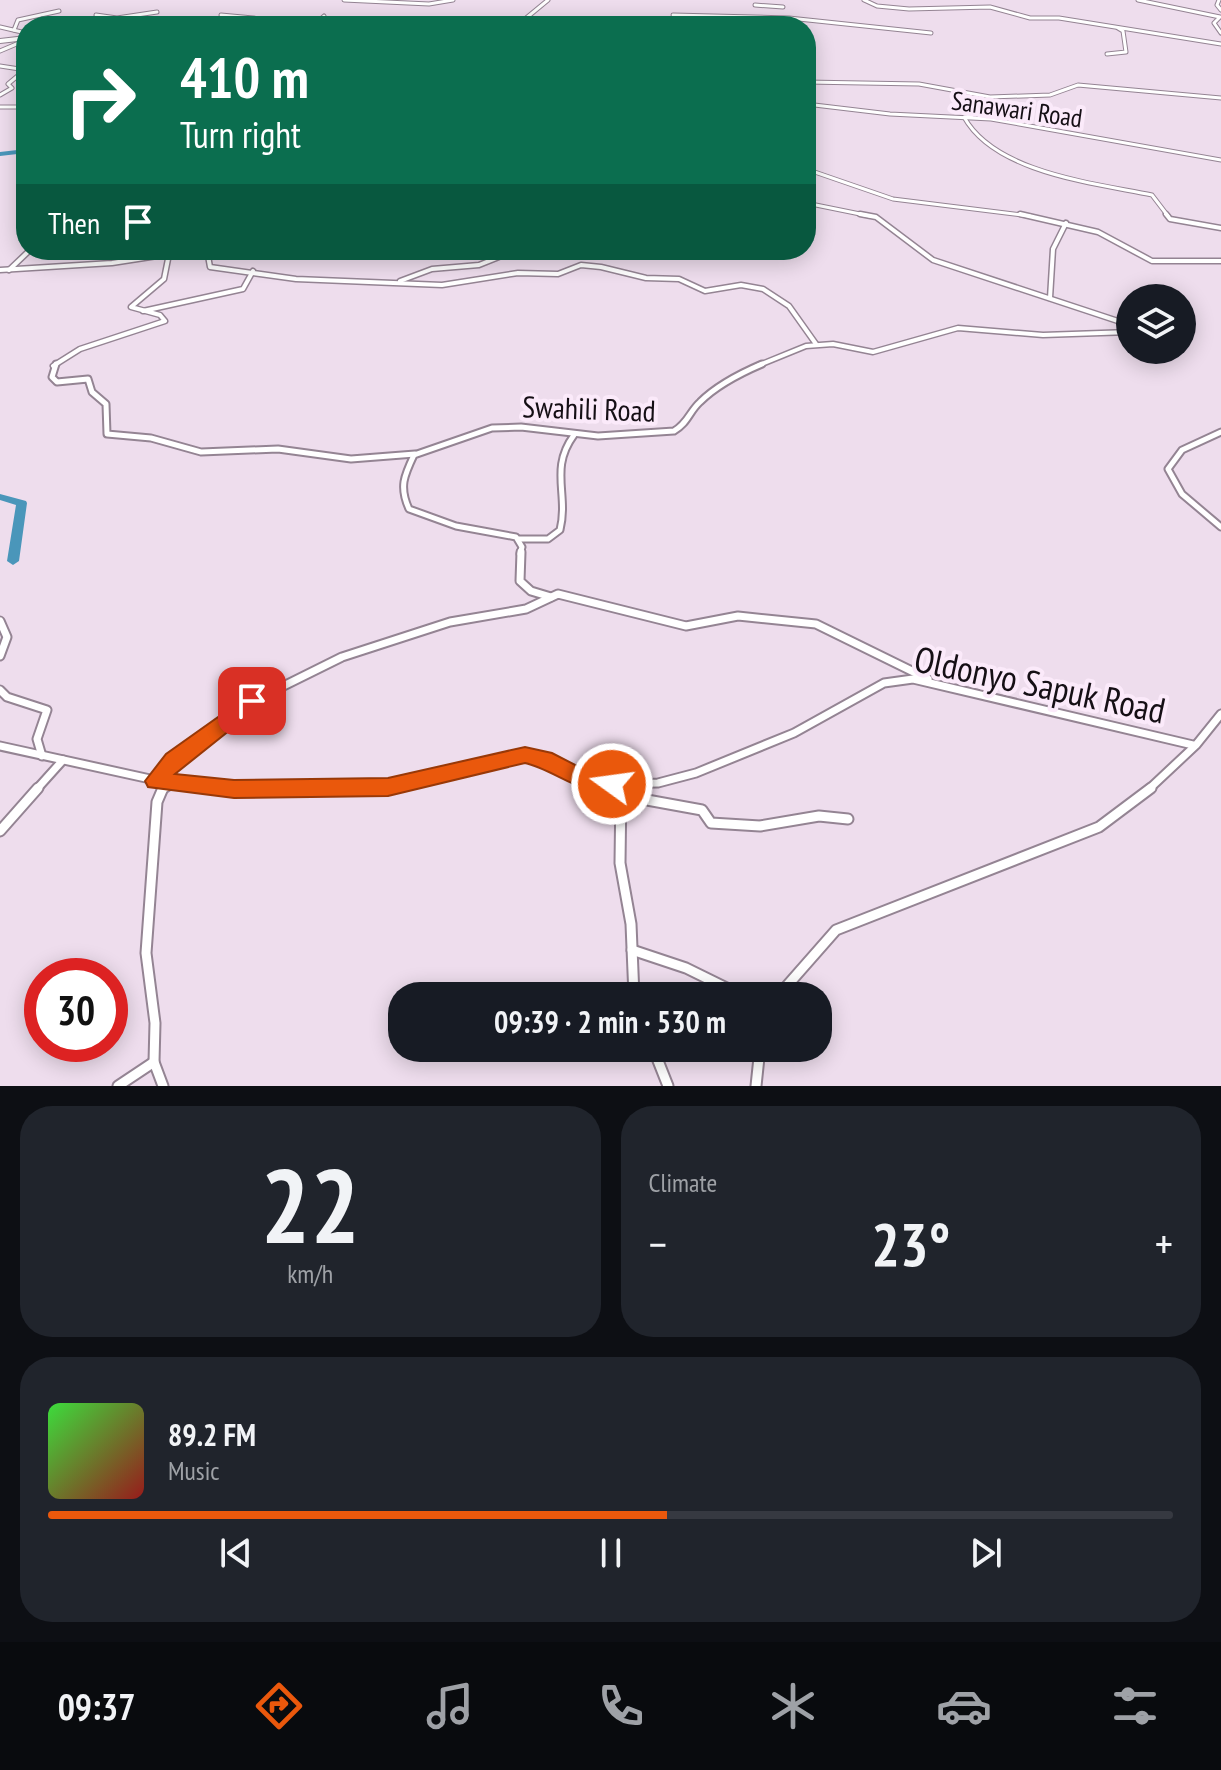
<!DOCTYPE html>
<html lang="en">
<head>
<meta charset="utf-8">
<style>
	body { margin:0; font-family:"PT Sans Narrow",sans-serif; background:#20242c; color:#f1f3f6; height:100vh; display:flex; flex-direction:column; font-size:30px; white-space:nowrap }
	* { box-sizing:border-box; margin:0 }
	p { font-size:26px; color:#9ea1a6 }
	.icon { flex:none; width:44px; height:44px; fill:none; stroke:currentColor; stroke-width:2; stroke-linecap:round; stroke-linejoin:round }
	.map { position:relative; height:1086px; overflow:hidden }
	.details { display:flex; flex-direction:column; gap:20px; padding:20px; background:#0d0f14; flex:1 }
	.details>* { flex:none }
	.guide { position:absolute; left:16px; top:16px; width:800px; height:244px; border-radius:32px; box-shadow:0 4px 20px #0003; background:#0b6e4f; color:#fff; overflow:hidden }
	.tools { position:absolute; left:1116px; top:284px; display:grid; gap:16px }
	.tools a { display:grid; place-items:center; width:80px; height:80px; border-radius:50%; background:#171b24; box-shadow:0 4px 20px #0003; font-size:40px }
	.speed { position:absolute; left:24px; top:958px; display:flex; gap:16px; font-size:40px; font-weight:700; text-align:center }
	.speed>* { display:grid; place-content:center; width:104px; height:104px; border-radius:50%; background:#171b24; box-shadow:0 4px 20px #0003; line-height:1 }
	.speed .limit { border:12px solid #d22; background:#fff; color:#111 }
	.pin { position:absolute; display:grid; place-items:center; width:68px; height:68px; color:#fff; margin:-34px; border-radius:16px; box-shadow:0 4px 12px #0006 }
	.me { position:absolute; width:88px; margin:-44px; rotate:284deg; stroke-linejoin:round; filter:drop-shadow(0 0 6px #0008) }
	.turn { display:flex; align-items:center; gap:28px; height:168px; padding:0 32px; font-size:36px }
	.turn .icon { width:104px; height:104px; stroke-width:2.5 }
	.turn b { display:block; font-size:56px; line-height:68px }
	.then { display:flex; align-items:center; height:76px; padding:0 32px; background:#0003; gap:16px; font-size:30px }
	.big { font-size:60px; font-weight:600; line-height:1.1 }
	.details .widget { flex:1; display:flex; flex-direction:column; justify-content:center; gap:12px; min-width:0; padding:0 28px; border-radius:32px; background:#20242c }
	.details .dial { align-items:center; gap:0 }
	.dial b { font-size:104px; line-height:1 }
	.song { display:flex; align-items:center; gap:24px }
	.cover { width:96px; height:96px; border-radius:12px; background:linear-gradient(135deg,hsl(120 70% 55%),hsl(0 70% 35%)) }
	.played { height:8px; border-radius:4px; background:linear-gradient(90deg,#ea580c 55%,#363941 55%) }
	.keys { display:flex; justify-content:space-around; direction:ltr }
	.heat { display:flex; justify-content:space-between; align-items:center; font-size:44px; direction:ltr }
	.details .tiles { flex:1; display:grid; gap:20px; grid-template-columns:1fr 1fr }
	.widget:last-child { grid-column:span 2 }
	.trip { position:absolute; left:388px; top:982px; width:444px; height:80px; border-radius:32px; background:#171b24; box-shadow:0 4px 20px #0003; font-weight:600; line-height:80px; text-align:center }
	.tab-bar { display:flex; height:128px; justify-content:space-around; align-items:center; background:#090b0e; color:#9ea1a6 }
	.tab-bar .icon { width:56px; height:56px }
	.tab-bar .active { color:#ea580c }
	.tab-bar b { font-size:36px; color:#f1f3f6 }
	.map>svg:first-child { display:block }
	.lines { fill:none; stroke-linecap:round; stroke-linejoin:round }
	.river { fill:#4a96ba; fill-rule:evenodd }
	.street-far4-casing { stroke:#948493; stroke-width:5 }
	.street-far3-casing { stroke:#948493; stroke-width:7 }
	.street-far2-casing { stroke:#948493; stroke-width:9 }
	.street-far1-casing { stroke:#948493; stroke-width:11 }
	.street-casing { stroke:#948493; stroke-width:13 }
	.secondary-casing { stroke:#948493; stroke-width:6 }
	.street-far4 { stroke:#fff; stroke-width:3 }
	.street-far3 { stroke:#fff; stroke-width:4 }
	.street-far2 { stroke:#fff; stroke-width:5 }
	.street-far1 { stroke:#fff; stroke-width:7 }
	.street { stroke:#fff; stroke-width:9 }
	.secondary { stroke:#fff; stroke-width:4 }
	.route { fill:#ea580c; stroke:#983908; stroke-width:2 }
	.labels { text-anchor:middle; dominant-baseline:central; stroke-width:8; stroke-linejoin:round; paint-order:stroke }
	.far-street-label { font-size:26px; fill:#150f15; stroke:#fbeafa }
	.street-label { font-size:30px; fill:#150f15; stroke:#fbeafa }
	.near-street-label { font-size:36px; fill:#150f15; stroke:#fbeafa }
</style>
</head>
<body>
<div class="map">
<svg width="1221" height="1086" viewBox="0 0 1221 1086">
	<rect width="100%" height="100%" fill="#eedded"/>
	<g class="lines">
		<!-- river -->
		<g class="river">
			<path d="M26 149V153L0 156V152Z"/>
			<path d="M0 494 26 501 27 503 19 561 13 565 7 561 16 505 0 500Z"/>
		</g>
		<defs>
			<g id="street-far4">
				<path d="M344 0 429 4 453 0"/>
				<path d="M864 0 877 6 909 9 990 7 1030 18H1059L1221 44"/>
				<path d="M1138 0 1220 17 1214 23 1221 33"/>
				<path d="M1219 0 1217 5 1221 10"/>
				<path d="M755 5 783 7"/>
				<path d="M96 15 117 18 157 12"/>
				<path d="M221 15 315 24"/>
				<path d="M673 15 789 18 931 33"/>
				<path d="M313 26 324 16"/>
				<path d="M525 26V19L548 0"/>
				<path d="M0 27 26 33"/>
				<path d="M14 30 18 20 59 11"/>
				<path d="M0 51 26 40"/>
				<path d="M1107 54 1126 52 1123 31 1118 28"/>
				<path d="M0 66 26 70"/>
				<path d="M806 82 919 84 990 97 1050 95 1078 85 1221 98"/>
				<path d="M0 95 12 88 8 84 20 74"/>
				<path d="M806 104 890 114 991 119 1221 160"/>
				<path d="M969 106 972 116 964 117C995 173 1094 183 1152 195L1168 216"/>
				<path d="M0 107H26"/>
				<path d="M806 169 893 199 1030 216"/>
				<path d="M806 203 870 216"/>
			</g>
			<g id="street-far3">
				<path d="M860 214 876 217 933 260 1130 325"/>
				<path d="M1020 214 1098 232 1152 261H1221"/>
				<path d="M1166 214 1170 219 1221 228"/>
				<path d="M207 250 210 267 296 279 442 285 518 273 558 274 581 265 601 267 646 278 679 279 705 291 741 285 763 289 789 306 816 344"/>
				<path d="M0 270 112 263 196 250"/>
				<path d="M9 270 30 250"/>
				<path d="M400 281 432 269 479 265 514 251"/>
				<path d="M1050 298 1053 249 1066 223"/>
				<path d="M143 311 243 289 253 271"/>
				<path d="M53 366 80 349 165 321 160 315 131 307 164 279 169 254"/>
				<path d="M757 366 806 346 833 344 873 352 958 328 1043 335 1130 332"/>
			</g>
			<g id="street-far2">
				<path d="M56 364 52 377 57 382 88 379 92 392 106 404 107 434 151 438 201 452 278 449 351 459 415 454"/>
				<path d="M1221 432 1182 450 1168 469 1182 494 1221 527"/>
				<path d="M519 539H548L560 530C569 494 549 469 574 435"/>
				<path d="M520 554 522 547 516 537 456 526 409 509C399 487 404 476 414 455L492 428 521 427 598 436 674 431C688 423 689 412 700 402 717 385 741 373 762 364"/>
			</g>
			<g id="street-far1">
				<path d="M521 552 520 581 531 591 551 597"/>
				<path d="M0 621 7 637 0 656"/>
				<path d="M0 690 7 697 47 710 37 739 42 756"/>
				<path d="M0 746 173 784 234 789 406 785 517 755 544 759 578 777 612 784 658 783 696 773 794 733 884 683 913 679 1193 745"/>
				<path d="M157 781 168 765 241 707 342 657 450 622 526 609 558 594 686 626 738 616 816 624 928 679"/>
				<path d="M626 785 634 790"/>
				<path d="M36 790 63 760"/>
				<path d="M162 790 170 785"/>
				<path d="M621 790V785"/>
				<path d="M1148 790 1196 745 1221 714"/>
			</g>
			<g id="street">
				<path d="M163 788 157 802 146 953 155 1023 154 1062 163 1086"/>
				<path d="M227 788H258"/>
				<path d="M621 788 620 863 631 924 634 996"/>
				<path d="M631 788 647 800 702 810 711 823 760 826 819 816 848 819"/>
				<path d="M0 831 38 788"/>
				<path d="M632 950 686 968 743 996"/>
				<path d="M778 996 836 930 1099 827 1151 788"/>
				<path d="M653 1048 668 1086"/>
				<path d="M118 1086 154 1062"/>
				<path d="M756 1086 760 1048"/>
			</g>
			<path id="secondary" d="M0 41 26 38"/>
		</defs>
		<!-- street-far4 casing -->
		<use href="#street-far4" class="street-far4-casing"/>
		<!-- street-far3 casing -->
		<use href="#street-far3" class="street-far3-casing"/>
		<!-- street-far2 casing -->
		<use href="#street-far2" class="street-far2-casing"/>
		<!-- street-far1 casing -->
		<use href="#street-far1" class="street-far1-casing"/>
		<!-- street casing -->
		<use href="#street" class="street-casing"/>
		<!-- secondary casing -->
		<use href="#secondary" class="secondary-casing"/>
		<!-- street-far4 -->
		<use href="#street-far4" class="street-far4"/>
		<!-- street-far3 -->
		<use href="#street-far3" class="street-far3"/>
		<!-- street-far2 -->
		<use href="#street-far2" class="street-far2"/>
		<!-- street-far1 -->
		<use href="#street-far1" class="street-far1"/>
		<!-- street -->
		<use href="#street" class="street"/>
		<!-- secondary -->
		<use href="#secondary" class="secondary"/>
	</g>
	<!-- route -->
	<path class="route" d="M252 693 263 701 260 706 175 774 234 780 388 778 525 747 552 753 583 769 620 778 623 784 620 791C588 801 554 769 525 763L388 796 234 798 148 787 145 781 166 754Z"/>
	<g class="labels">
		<!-- far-street labels -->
		<g class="far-street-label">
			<text transform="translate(1017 109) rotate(8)">Sanawari Road</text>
		</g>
		<!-- street labels -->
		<g class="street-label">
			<text transform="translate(589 408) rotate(2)">Swahili Road</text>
		</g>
		<!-- near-street labels -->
		<g class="near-street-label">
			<text transform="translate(1040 684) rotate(12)">Oldonyo Sapuk Road</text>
		</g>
	</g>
</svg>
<div class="tools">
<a><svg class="icon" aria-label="layers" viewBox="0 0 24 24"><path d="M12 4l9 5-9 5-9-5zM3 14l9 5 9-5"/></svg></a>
</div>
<div class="speed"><div class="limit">30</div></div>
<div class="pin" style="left:252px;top:701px;background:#d93025"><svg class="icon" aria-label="arrive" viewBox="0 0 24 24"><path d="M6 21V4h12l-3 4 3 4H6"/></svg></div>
<svg class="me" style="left:612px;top:784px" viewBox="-20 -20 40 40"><circle r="17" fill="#ea580c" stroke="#fff" stroke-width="3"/><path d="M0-11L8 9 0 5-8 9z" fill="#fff"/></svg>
<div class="trip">09:39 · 2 min · 530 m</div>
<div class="guide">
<div class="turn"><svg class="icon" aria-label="right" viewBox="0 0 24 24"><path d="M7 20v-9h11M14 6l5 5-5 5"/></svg><div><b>410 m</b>Turn right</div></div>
<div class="then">Then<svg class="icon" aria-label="arrive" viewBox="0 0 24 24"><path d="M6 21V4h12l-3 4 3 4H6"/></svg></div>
</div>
</div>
<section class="details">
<div class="tiles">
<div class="widget dial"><b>22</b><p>km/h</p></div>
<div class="widget"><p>Climate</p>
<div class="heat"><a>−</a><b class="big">23°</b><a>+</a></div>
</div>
<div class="widget">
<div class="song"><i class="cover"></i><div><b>89.2 FM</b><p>Music</p></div></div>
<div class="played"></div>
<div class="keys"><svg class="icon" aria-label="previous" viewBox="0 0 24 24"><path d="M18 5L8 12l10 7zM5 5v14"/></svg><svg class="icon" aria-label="pause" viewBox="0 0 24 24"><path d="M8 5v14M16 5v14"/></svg><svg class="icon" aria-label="next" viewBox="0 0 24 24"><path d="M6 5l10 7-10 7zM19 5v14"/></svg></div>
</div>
</div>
</section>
<nav class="tab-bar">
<b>09:37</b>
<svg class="icon active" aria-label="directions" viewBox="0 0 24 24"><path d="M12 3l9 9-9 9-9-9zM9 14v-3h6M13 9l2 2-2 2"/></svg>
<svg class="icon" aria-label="music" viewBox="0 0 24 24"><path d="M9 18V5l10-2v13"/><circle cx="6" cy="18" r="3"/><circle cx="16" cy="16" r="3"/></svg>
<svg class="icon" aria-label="phone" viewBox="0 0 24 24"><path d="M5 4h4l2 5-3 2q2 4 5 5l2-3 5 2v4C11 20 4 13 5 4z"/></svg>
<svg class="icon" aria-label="climate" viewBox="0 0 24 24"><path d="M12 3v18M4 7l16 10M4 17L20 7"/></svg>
<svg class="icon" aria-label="car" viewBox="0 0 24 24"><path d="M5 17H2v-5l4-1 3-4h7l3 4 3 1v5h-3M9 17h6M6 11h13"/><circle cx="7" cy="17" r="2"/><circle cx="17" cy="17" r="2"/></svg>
<svg class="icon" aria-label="filters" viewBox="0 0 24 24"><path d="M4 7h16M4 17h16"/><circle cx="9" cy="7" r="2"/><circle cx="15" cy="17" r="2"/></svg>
</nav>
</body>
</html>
